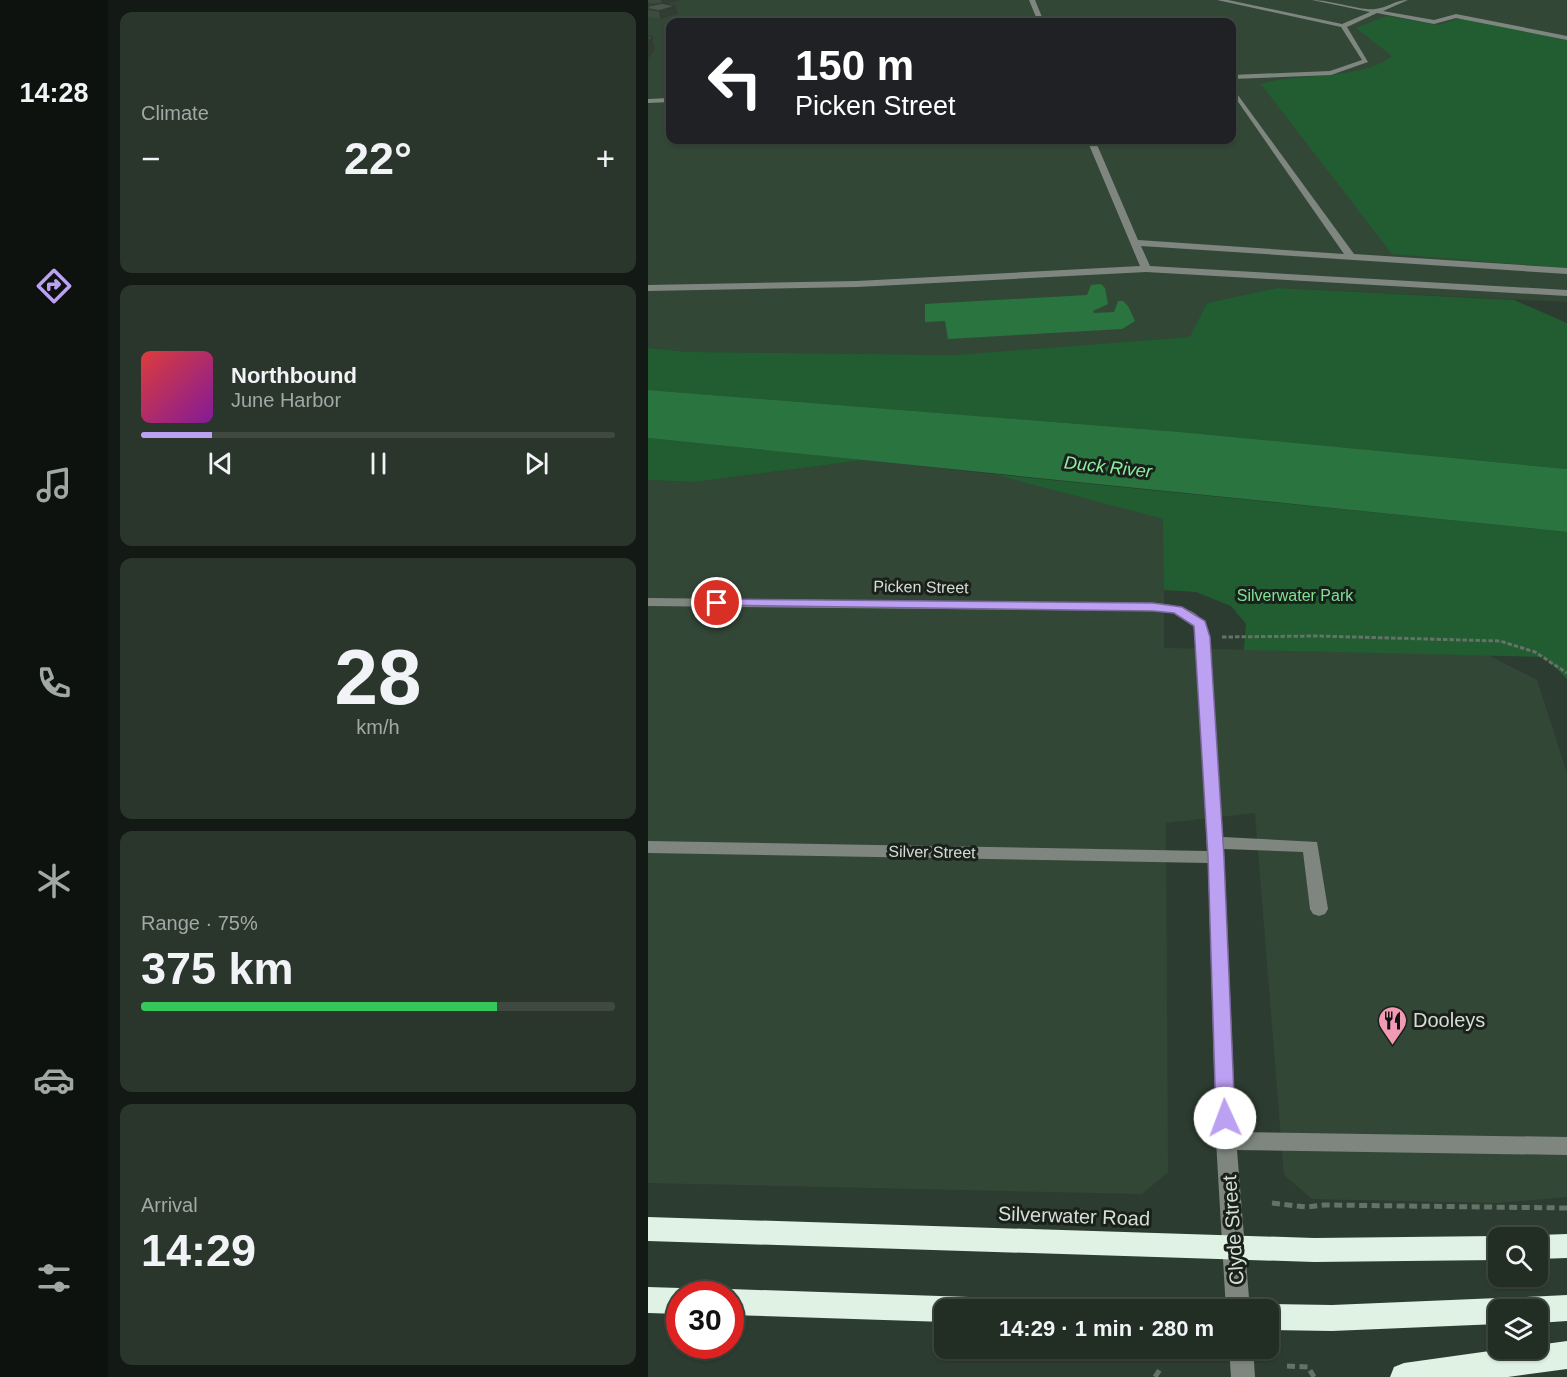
<!DOCTYPE html>
<html lang="en">
<head>
<meta charset="utf-8">
<style>
	body { margin:0; font-family:Arial,sans-serif; background:#2a352c; color:#f1f3f6; height:100vh; display:flex; flex-direction:column; font-size:22px; white-space:nowrap }
	* { box-sizing:border-box; margin:0 }
	p { font-size:20px; color:#a2a8a6 }
	.icon { flex:none; width:33px; height:33px; fill:none; stroke:currentColor; stroke-width:2; stroke-linecap:round; stroke-linejoin:round }
	.map { position:relative; flex:1; overflow:hidden }
	.details { display:flex; flex-direction:column; gap:12px; padding:12px; background:#131914; width:540px }
	.details>* { flex:none }
	.hud { position:absolute; left:18px; top:18px; width:570px; height:126px; border-radius:12px; box-shadow:0 2px 4px #0004,0 0 0 2px #3f4941; background:#202124; color:#fff; overflow:hidden }
	.fabs { position:absolute; left:840px; top:1227px; display:grid; gap:12px }
	.fabs a { display:grid; place-items:center; width:60px; height:60px; border-radius:12px; background:#222d24; box-shadow:0 2px 4px #0004,0 0 0 2px #3f4941; font-size:30px }
	.speed { position:absolute; left:18px; top:1281px; display:flex; gap:12px; font-size:30px; font-weight:700; text-align:center }
	.speed>* { display:grid; place-content:center; width:78px; height:78px; border-radius:50%; background:#222d24; box-shadow:0 2px 4px #0004,0 0 0 2px #3f4941; line-height:1 }
	.speed .limit { border:9px solid #d22; background:#fff; color:#111 }
	.pin { position:absolute; display:grid; place-items:center; width:51px; height:51px; color:#fff; margin:-26px; border:3px solid #fff; border-radius:50%; box-shadow:0 2px 6px #0007 }
	.me { position:absolute; width:66px; margin:-33px; rotate:358deg; stroke-linejoin:round; filter:drop-shadow(0 0 4px #0008) }
	.turn { display:flex; align-items:center; gap:21px; height:126px; padding:0 30px; font-size:27px }
	.turn .icon { width:78px; height:78px; stroke-width:2.5 }
	.turn b { display:block; font-size:42px; line-height:51px }
	.big { font-size:45px; font-weight:600; line-height:1.1 }
	.details .tile { flex:1; display:flex; flex-direction:column; justify-content:center; gap:9px; min-width:0; padding:0 21px; border-radius:12px; background:#2a352c }
	.details .dial { align-items:center; gap:0 }
	.dial b { font-size:78px; line-height:1 }
	.song { display:flex; align-items:center; gap:18px }
	.cover { width:72px; height:72px; border-radius:9px; background:linear-gradient(135deg,hsl(0 70% 55%),hsl(290 70% 35%)) }
	.played { height:6px; border-radius:3px; background:linear-gradient(90deg,#bca0f2 15%,#3f4941 15%) }
	.keys { display:flex; justify-content:space-around; direction:ltr }
	.heat { display:flex; justify-content:space-between; align-items:center; font-size:33px; direction:ltr }
	.charge { height:9px; border-radius:4px; background:linear-gradient(90deg,#34c759 75%,#3f4941 0) }
	.trip { position:absolute; left:286px; top:1299px; width:345px; height:60px; border-radius:12px; background:#222d24; box-shadow:0 2px 4px #0004,0 0 0 2px #3f4941; font-weight:600; line-height:60px; text-align:center }
	main { display:flex; flex:1; min-height:0 }
	.dock { display:flex; flex-direction:column; width:108px; justify-content:space-around; align-items:center; background:#0e120e; color:#a2a8a6 }
	.dock .icon { width:42px; height:42px }
	.dock .current { color:#bca0f2 }
	.dock b { font-size:27px; color:#f1f3f6 }
	.map>svg:first-child { display:block }
	.built { fill:#334737; fill-rule:evenodd }
	.green { fill:#225d32 }
	.water { fill:#2a753f }
	.lines { fill:none; stroke-linecap:round; stroke-linejoin:round }
	.path-far1 { stroke:#657267; stroke-width:3; stroke-dasharray:4.5 2; stroke-linecap:butt }
	.path { stroke:#657267; stroke-width:5; stroke-dasharray:8 4.5; stroke-linecap:butt }
	.minor { fill:#7e867f; fill-rule:evenodd }
	.highway { fill:#e0f2e3; fill-rule:evenodd }
	.wall { fill:#3d4a3f }
	.shaded-wall { fill:#323c33 }
	.building { fill:#475649; stroke:#323c33; stroke-width:1.5 }
	.route { fill:#bca0f2; stroke:#7a689d; stroke-width:1.5 }
	.labels { text-anchor:middle; dominant-baseline:central; stroke-width:6; stroke-linejoin:round; paint-order:stroke }
	.street-label { font-size:16px; fill:#d5ded6; stroke:#1a211b }
	.park-label { font-size:16px; fill:#7ee195; stroke:#1a211b }
	.water-label { font-size:18px; font-style:italic; fill:#8cefa2; stroke:#1a211b }
	.near-poi-label { font-size:20px; fill:#d5ded6; stroke:#1a211b; text-anchor:start }
	.near-street-label { font-size:20px; fill:#d5ded6; stroke:#1a211b }
</style>
</head>
<body>
<main>
<nav class="dock">
<b>14:28</b>
<svg class="icon current" aria-label="directions" viewBox="0 0 24 24"><path d="M12 3l9 9-9 9-9-9zM9 14v-3h6M13 9l2 2-2 2"/></svg>
<svg class="icon" aria-label="music" viewBox="0 0 24 24"><path d="M9 18V5l10-2v13"/><circle cx="6" cy="18" r="3"/><circle cx="16" cy="16" r="3"/></svg>
<svg class="icon" aria-label="phone" viewBox="0 0 24 24"><path d="M5 4h4l2 5-3 2q2 4 5 5l2-3 5 2v4C11 20 4 13 5 4z"/></svg>
<svg class="icon" aria-label="climate" viewBox="0 0 24 24"><path d="M12 3v18M4 7l16 10M4 17L20 7"/></svg>
<svg class="icon" aria-label="car" viewBox="0 0 24 24"><path d="M5 17H2v-5l4-1 3-4h7l3 4 3 1v5h-3M9 17h6M6 11h13"/><circle cx="7" cy="17" r="2"/><circle cx="17" cy="17" r="2"/></svg>
<svg class="icon" aria-label="filters" viewBox="0 0 24 24"><path d="M4 7h16M4 17h16"/><circle cx="9" cy="7" r="2"/><circle cx="15" cy="17" r="2"/></svg>
</nav>
<section class="details">
<div class="tile"><p>Climate</p>
<div class="heat"><a>−</a><b class="big">22°</b><a>+</a></div>
</div>
<div class="tile">
<div class="song"><i class="cover"></i><div><b>Northbound</b><p>June Harbor</p></div></div>
<div class="played"></div>
<div class="keys"><svg class="icon" aria-label="previous" viewBox="0 0 24 24"><path d="M18 5L8 12l10 7zM5 5v14"/></svg><svg class="icon" aria-label="pause" viewBox="0 0 24 24"><path d="M8 5v14M16 5v14"/></svg><svg class="icon" aria-label="next" viewBox="0 0 24 24"><path d="M6 5l10 7-10 7zM19 5v14"/></svg></div>
</div>
<div class="tile dial"><b>28</b><p>km/h</p></div>
<div class="tile"><p>Range · 75%</p><b class="big">375 km</b><div class="charge"></div></div>
<div class="tile"><p>Arrival</p><b class="big">14:29</b></div>
</section>
<div class="map">
<svg width="919" height="1377" viewBox="0 0 919 1377">
	<rect width="100%" height="100%" fill="#2d3c30"/>
	<!-- built -->
	<g class="built">
		<path d="M0 0H919V302L629 288 559 303 543 337 306 355 42 352 0 348ZM22 22H584V140H22Z"/>
		<path d="M216 460 344 474 516 519V648L840 655 889 680 919 773V1197L850 1203 664 1199 636 1175 607 813 518 823 520 1172 494 1194 0 1183V480L46 482Z"/>
	</g>
	<!-- green -->
	<g class="green">
		<path d="M739 16 790 25 814 18 919 40V268L744 254 613 84C651 72 713 81 744 56L708 28Z"/>
		<path d="M629 288 866 300 919 323V469L532 432 0 390V348L42 352 306 355 542 337 559 303Z"/>
		<path d="M0 438 216 460 46 482 0 480Z"/>
		<path d="M344 474 919 532V679L897 657 596 650 598 624 583 606 548 592 516 590 515 519Z"/>
	</g>
	<!-- water -->
	<g class="water">
		<path d="M453 284 457 288 460 304 445 311 446 313 466 312 470 301H475L480 306 487 321 474 329 300 339 297 321 277 322V304L439 295 443 285Z"/>
		<path d="M0 390 532 432 919 469V532L0 438Z"/>
	</g>
	<g class="lines">
		<!-- path-far1 -->
		<path class="path-far1" d="M574 637 670 636 852 641 887 652 919 673"/>
		<!-- path -->
		<g class="path">
			<path d="M624 1203 658 1207 677 1205 919 1208"/>
			<path d="M639 1366 660 1367 666 1377"/>
			<path d="M507 1377 513 1368"/>
		</g>
		<!-- minor -->
		<g class="minor">
			<path d="M381 0H387L396 22H390Z"/>
			<path d="M569 0H580L694 24 722 12 664 0C683 0 713 11 727 9 739 8 747 0 760 0L735 11 786 20 808 14 919 36V40L808 18 786 24 729 13 699 27 720 62 683 75 584 79V75L682 71 714 60 693 27Z"/>
			<path d="M584 87 706 254 919 268V274L493 246 502 266 919 290V296L498 272 209 287 0 291V285L209 281 492 266 439 140H447L490 240 696 254 584 93Z"/>
			<path d="M22 98V102L0 103V99Z"/>
			<path d="M0 598 505 603C531 605 555 608 562 637L575 837 669 842 680 909 677 914 671 916 665 914 662 909 655 852 576 849 588 1132 919 1137V1155L589 1150 602 1310H578L568 1141 560 863 0 853V841L559 851 548 637 545 626 525 613 505 611 0 606Z"/>
			<path d="M581 1348H605L607 1377H583Z"/>
		</g>
		<!-- highway -->
		<g class="highway">
			<path d="M0 1217 666 1238 850 1236 855 1238H850V1260L666 1262 0 1241Z"/>
			<path d="M919 1234V1258L890 1259V1238H883L890 1235Z"/>
			<path d="M0 1287 32 1288 43 1294H32V1314L0 1313Z"/>
			<path d="M82 1289 321 1297 331 1301 335 1310H297V1322L82 1315V1294H71Z"/>
			<path d="M919 1295V1321L890 1323V1310H864L868 1301 878 1297Z"/>
			<path d="M850 1298 860 1302 863 1310H850V1324L684 1331 621 1330V1310H610L621 1304 684 1305Z"/>
			<path d="M919 1341V1369L860 1377H742L746 1367 756 1363 863 1348H890V1345Z"/>
		</g>
	</g>
	<!-- wall -->
	<path class="wall" d="M0 0H35L20 4 28 6 30 14 12 19 0 17V6L9 4 0 2Z"/>
	<!-- shaded-wall -->
	<g class="shaded-wall">
		<path d="M13 0H35L14 5Z"/>
		<path d="M28 6 30 14 12 19 11 11Z"/>
		<path d="M4 37 7 50 0 58V42Z"/>
	</g>
	<!-- building -->
	<g class="building">
		<path d="M14 3 28 6 11 11 0 9V6Z"/>
		<path d="M0 36 4 37 0 42Z"/>
	</g>
	<!-- route -->
	<path class="route" d="M69 599 505 603 534 607 557 621 562 637 576 857 587 1118 584 1123 577 1126 571 1123 568 1118 560 857 546 626 526 613 505 611 64 605 63 603Z"/>
	<!-- icons -->
	<defs>
		<symbol id="restaurant-pin" viewBox="-11 -11 22 30"><path d="M0 17L-7.5 6A9.5 9.5 0 1 1 7.5 6Z" fill="#f09ab5" stroke="#1a211b"/><path d="M-5-6h1v4h1v-4h1v4h1v-4h1v5L-1.5 .5V6h-2V.5L-5-1ZM5-6V6H3V1.5H1.5Q1.5-4 5-6Z" fill="#111"/></symbol>
	</defs>
	<g fill-rule="evenodd">
		<use href="#restaurant-pin" x="728" y="1004" width="33" height="45"/>
	</g>
	<g class="labels">
		<!-- street labels -->
		<g class="street-label">
			<text transform="translate(273 587) rotate(1)">Picken Street</text>
			<text transform="translate(284 852) rotate(1)">Silver Street</text>
		</g>
		<!-- park labels -->
		<g class="park-label">
			<text x="647" y="595">Silverwater Park</text>
		</g>
		<!-- water labels -->
		<g class="water-label">
			<text transform="translate(460 467) rotate(6)">Duck River</text>
		</g>
		<!-- near-poi labels -->
		<g class="near-poi-label">
			<text x="765" y="1020">Dooleys</text>
		</g>
		<!-- near-street labels -->
		<g class="near-street-label">
			<text transform="translate(426 1216) rotate(2)">Silverwater Road</text>
			<text transform="translate(585 1230) rotate(-94)">Clyde Street</text>
		</g>
	</g>
</svg>
<div class="fabs">
<a><svg class="icon" aria-label="search" viewBox="0 0 24 24"><circle cx="10" cy="10" r="6"/><path d="M15 15l6 6"/></svg></a>
<a><svg class="icon" aria-label="layers" viewBox="0 0 24 24"><path d="M12 4l9 5-9 5-9-5zM3 14l9 5 9-5"/></svg></a>
</div>
<div class="speed"><div class="limit">30</div></div>
<div class="pin" style="left:69px;top:603px;background:#d93025"><svg class="icon" aria-label="arrive" viewBox="0 0 24 24"><path d="M6 21V4h12l-3 4 3 4H6"/></svg></div>
<svg class="me" style="left:577px;top:1118px" viewBox="-20 -20 40 40"><circle r="19" fill="#fff"/><path d="M0-13L10 11 0 6-10 11z" fill="#bca0f2"/></svg>
<div class="trip">14:29 · 1 min · 280 m</div>
<div class="hud">
<div class="turn"><svg class="icon" aria-label="left" viewBox="0 0 24 24"><path d="M17 20v-9H6M10 6l-5 5 5 5"/></svg><div><b>150 m</b>Picken Street</div></div>
</div>
</div>
</main>
</body>
</html>
